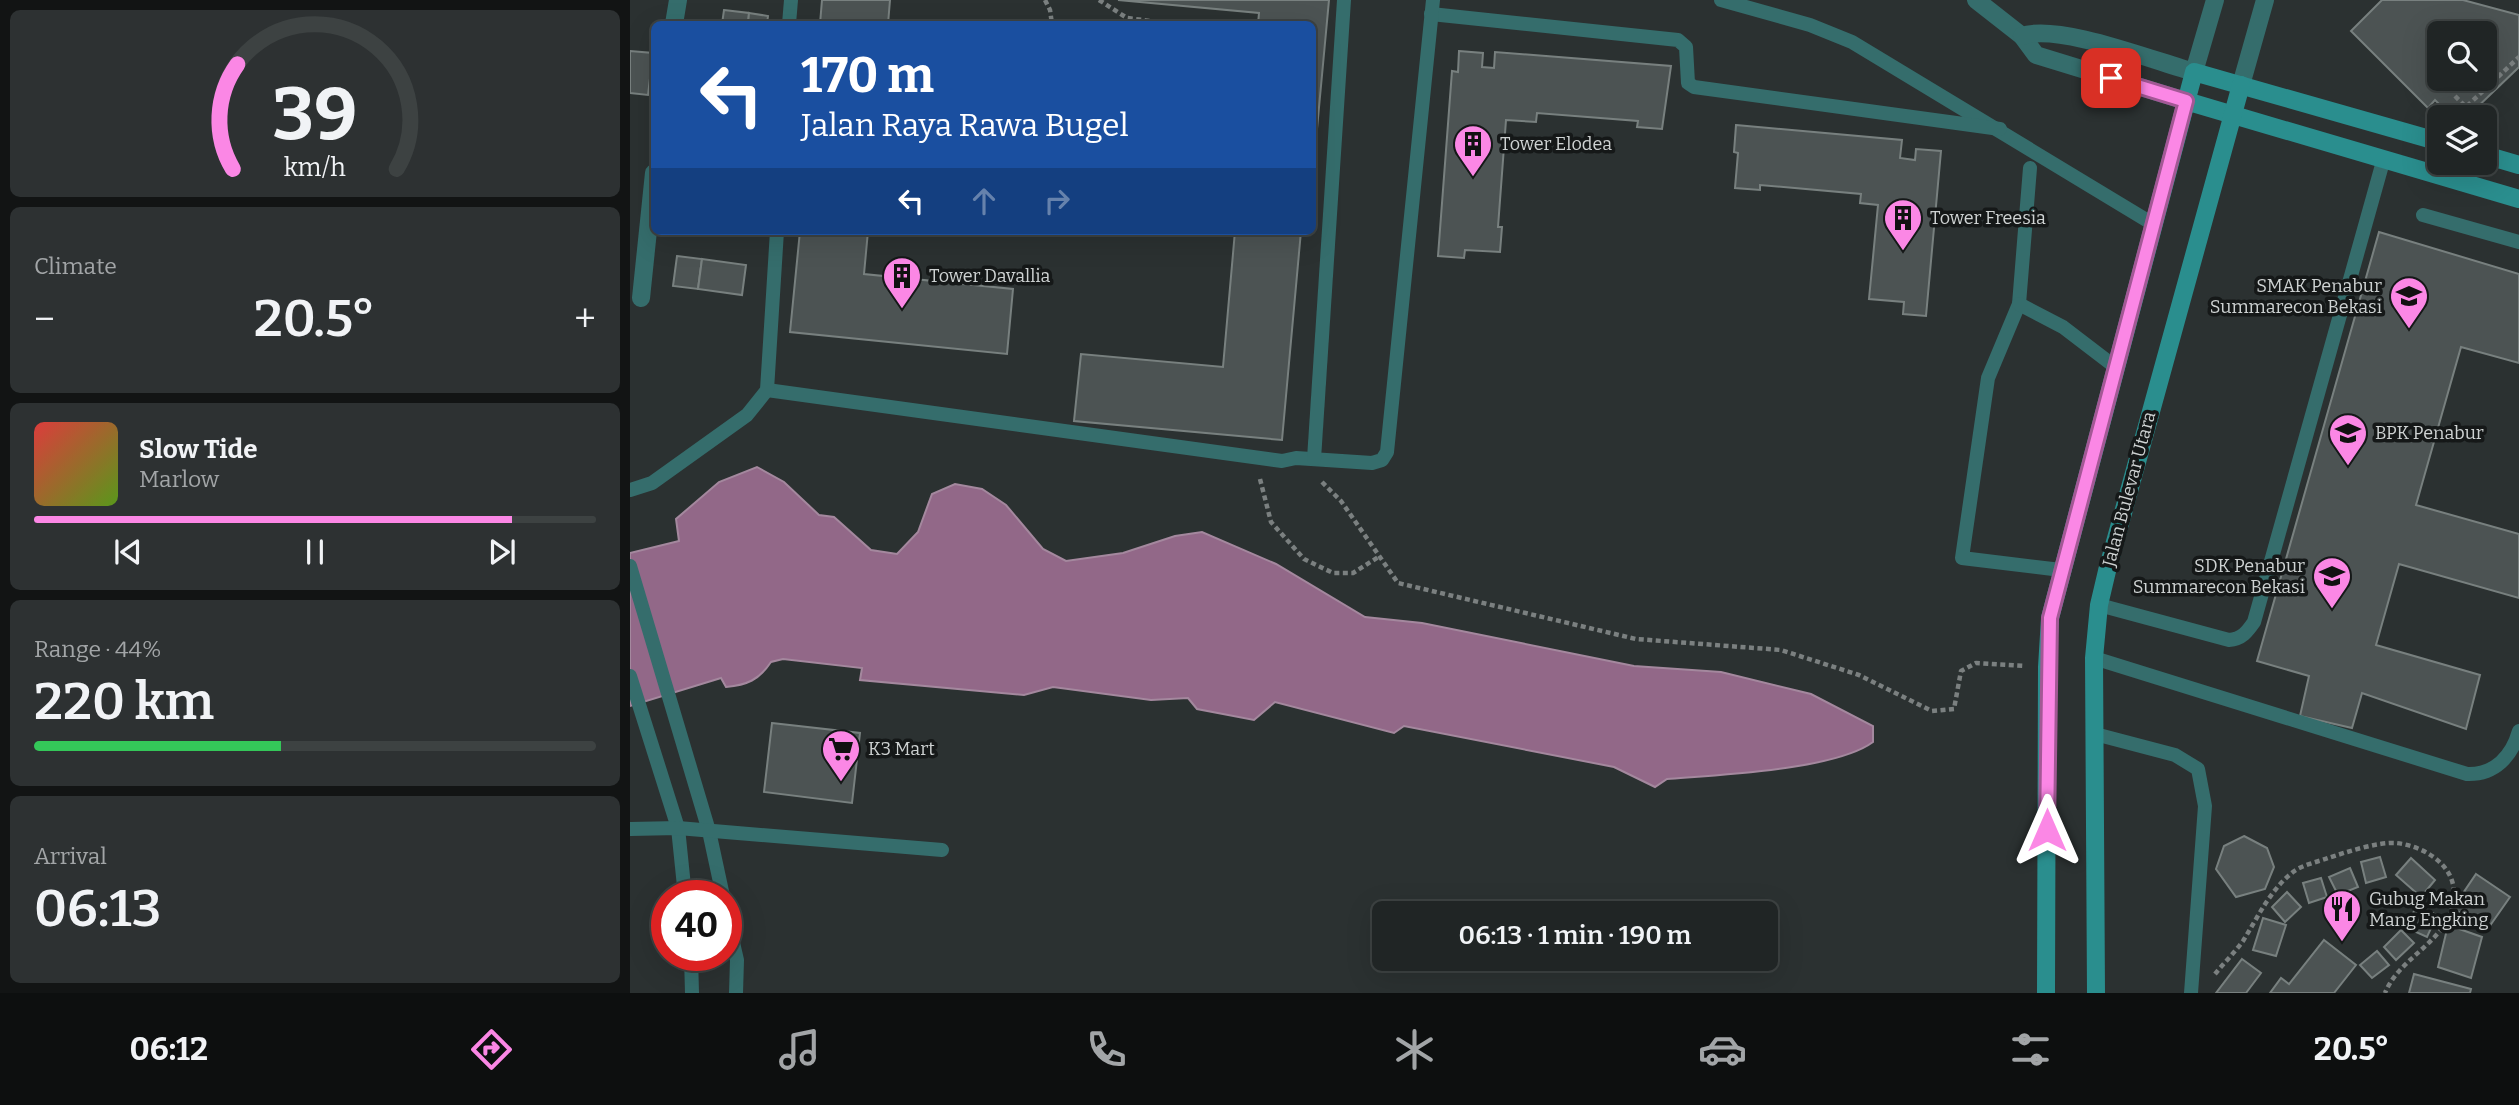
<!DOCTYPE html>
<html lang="en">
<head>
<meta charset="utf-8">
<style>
	body { margin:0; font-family:Bitter,serif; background:#2d3132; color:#f1f3f6; height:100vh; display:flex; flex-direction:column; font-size:26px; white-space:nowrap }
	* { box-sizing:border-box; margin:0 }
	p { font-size:23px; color:#a2a5a7 }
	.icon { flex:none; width:38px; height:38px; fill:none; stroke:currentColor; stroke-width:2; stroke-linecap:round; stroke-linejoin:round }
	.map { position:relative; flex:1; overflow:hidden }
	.details { display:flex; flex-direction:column; gap:10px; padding:10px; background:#121414; width:630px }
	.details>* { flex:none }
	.guide { position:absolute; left:21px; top:21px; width:665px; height:214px; border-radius:10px; box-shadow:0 7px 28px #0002,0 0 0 2px #3d4242; background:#1a4fa0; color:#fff; overflow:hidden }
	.tools { position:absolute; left:1797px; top:21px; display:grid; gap:14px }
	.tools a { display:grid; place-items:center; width:70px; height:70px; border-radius:10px; background:#202525; box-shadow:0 7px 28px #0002,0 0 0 2px #3d4242; font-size:35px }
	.speed { position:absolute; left:21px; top:880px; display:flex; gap:14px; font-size:35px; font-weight:700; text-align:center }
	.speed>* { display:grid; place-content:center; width:91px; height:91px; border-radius:50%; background:#202525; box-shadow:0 7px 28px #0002,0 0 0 2px #3d4242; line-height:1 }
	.speed .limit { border:10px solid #d22; background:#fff; color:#111 }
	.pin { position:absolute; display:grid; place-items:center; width:60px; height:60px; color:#fff; margin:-30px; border-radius:14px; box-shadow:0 4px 10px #0006 }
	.me { position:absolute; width:77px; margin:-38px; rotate:0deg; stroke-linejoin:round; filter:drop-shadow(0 0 5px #0008) }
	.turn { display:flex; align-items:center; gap:24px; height:147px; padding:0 35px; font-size:32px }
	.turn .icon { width:91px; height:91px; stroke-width:2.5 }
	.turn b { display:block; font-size:49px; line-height:60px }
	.lanes { display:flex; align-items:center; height:66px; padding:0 35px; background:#0003; justify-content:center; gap:35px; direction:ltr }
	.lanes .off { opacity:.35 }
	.big { font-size:52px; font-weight:600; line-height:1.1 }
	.details .tile { flex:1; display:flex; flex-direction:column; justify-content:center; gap:10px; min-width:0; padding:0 24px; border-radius:10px; background:#2d3132 }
	.details .dial { align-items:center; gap:0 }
	.dial svg { height:182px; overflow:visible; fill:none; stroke:#3d4242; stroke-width:7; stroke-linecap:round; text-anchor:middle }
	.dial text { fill:#f1f3f6; stroke:none }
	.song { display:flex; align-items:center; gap:21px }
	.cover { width:84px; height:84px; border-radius:10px; background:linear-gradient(135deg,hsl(0 70% 55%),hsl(90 70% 35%)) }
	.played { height:7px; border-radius:4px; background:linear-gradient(90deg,#fb87e5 85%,#3d4242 85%) }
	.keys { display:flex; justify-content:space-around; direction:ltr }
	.heat { display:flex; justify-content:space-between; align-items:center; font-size:38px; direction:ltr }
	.charge { height:10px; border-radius:5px; background:linear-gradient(90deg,#34c759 44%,#3d4242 0) }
	.trip { position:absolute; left:742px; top:901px; width:406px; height:70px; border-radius:10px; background:#202525; box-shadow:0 7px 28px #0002,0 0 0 2px #3d4242; font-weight:600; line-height:70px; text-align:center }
	.tab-bar { display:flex; height:112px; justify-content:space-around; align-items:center; background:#0d0f0f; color:#a2a5a7 }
	.tab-bar .icon { width:49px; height:49px }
	.tab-bar .active { color:#fb87e5 }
	.tab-bar b { font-size:32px; color:#f1f3f6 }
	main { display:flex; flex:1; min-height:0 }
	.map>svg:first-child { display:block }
	.water { fill:#926888; stroke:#a4889e; stroke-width:2 }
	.building { fill:#4c5353; stroke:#78807f; stroke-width:2; fill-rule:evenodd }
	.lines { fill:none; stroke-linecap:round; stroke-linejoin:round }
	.path { stroke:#7b8080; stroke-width:4.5; stroke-dasharray:5 3.5; stroke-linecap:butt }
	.lane { stroke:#356d6c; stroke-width:14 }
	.street { stroke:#356d6c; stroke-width:18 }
	.secondary { stroke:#2a8e8e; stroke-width:18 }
	.route-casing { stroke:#a35895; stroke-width:18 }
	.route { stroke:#fb87e5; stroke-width:12 }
	.labels { text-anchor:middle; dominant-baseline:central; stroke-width:7; stroke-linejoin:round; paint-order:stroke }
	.poi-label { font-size:18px; fill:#ced2d2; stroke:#151818; text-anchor:start }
	.street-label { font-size:18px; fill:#ced2d2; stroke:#151818 }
</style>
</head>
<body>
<main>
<section class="details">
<div class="tile dial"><svg viewBox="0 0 100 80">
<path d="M14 69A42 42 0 1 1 86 69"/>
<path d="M14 69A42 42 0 0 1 16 23" stroke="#fb87e5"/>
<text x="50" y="56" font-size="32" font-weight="700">39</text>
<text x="50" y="72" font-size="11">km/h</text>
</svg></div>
<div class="tile"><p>Climate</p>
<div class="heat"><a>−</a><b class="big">20.5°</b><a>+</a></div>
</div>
<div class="tile">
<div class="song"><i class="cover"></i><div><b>Slow Tide</b><p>Marlow</p></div></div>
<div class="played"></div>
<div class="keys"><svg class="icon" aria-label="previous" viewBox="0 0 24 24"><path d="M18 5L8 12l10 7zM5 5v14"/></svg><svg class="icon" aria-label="pause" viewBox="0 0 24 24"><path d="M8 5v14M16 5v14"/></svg><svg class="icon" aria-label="next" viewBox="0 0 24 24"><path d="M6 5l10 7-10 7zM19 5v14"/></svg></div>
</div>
<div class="tile"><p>Range · 44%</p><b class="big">220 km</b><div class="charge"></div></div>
<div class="tile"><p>Arrival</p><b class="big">06:13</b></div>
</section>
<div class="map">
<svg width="1889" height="993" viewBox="0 0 1889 993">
	<rect width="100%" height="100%" fill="#2b3131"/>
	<!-- water -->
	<path class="water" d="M127 467 154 482 189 515 204 517 241 550 267 554 288 532 302 494 325 484 352 489 376 505 413 549 436 561 493 553 545 536 572 532 646 564 735 617 792 623 1004 666 1091 672 1181 694 1243 726V742C1205 770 1087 775 1037 779L1025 787 984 767 774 726 764 733 645 702 624 720 567 709 558 698 521 700 423 687 394 695 230 680 232 668 153 659 141 662C129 680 117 685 96 687L91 678 0 706V553L49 541 46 519 89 482Z"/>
	<!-- building -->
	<g class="building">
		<path d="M192 0H260L258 24H190Z"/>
		<path d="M488 0H699L684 161 682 24H628L629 13Z"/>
		<path d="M1752 0H1833L1889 15V67L1837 117H1822L1805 100 1798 108 1721 31ZM1810 33H1855V79H1810Z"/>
		<path d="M94 10 119 13 118 24H92Z"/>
		<path d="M119 13 138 16 137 24H118Z"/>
		<path d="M0 51 23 53 18 95 0 93Z"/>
		<path d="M829 51 853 53 852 67 864 68 865 52 1041 66 1032 129 1007 127 1008 121 907 113 906 122 876 120 868 227H872L870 252 835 250 834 258 808 256 822 71 828 72Z"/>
		<path d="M1106 125 1272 140 1270 158 1285 160 1286 149 1311 151 1296 316 1273 314 1274 302 1239 299 1248 205 1230 203 1231 194 1130 185V190L1105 188 1108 153 1104 152Z"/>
		<path d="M170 231H238L234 274 383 289 377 354 160 332Z"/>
		<path d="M605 231H671L652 440 444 421 451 354 593 367Z"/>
		<path d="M1749 232 1889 274V363L1831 347 1786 505 1889 534V598L1769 564 1746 645 1850 675 1836 729 1732 693 1722 728 1670 716 1679 676 1627 661Z"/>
		<path d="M47 256 72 259 68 289 43 286Z"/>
		<path d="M72 259 116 265 112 295 68 289Z"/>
		<path d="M142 723 230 733 222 803 134 792Z"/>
		<path d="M1614 836 1637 848 1644 867 1635 889 1606 897 1586 869 1594 846Z"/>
		<path d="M1750 857 1756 877 1736 883 1731 862Z"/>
		<path d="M1781 858 1805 880 1791 897 1766 875Z"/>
		<path d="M1720 868 1728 887 1708 895 1699 877Z"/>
		<path d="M1846 874 1880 897 1857 930 1823 908Z"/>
		<path d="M1691 878 1697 897 1679 903 1673 883Z"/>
		<path d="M1657 892 1671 907 1655 922 1642 907Z"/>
		<path d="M1786 906 1807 915 1797 937 1777 928Z"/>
		<path d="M1633 918 1656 925 1646 956 1623 950Z"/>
		<path d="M1818 925 1852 937 1841 978 1808 967Z"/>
		<path d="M1771 930 1784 943 1766 960 1754 947Z"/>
		<path d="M1694 940 1726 965 1704 993H1640L1651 978 1659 984Z"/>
		<path d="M1747 951 1759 965 1742 978 1730 965Z"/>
		<path d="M1612 959 1631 973 1616 993H1586Z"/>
		<path d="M1784 974 1841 989 1840 993H1779Z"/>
	</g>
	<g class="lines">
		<!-- path -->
		<g class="path">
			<path d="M415 0 420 10 422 24"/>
			<path d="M469 0 497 18 544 24"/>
			<path d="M1825 96 1836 107 1889 57"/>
			<path d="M630 479 641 522 674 559 703 573H723L750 556"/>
			<path d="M692 482 711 501 768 583 1006 639 1151 650 1229 675 1302 711 1324 709 1331 671 1346 663 1395 666"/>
			<path d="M1585 974C1594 963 1605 952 1613 941 1628 917 1640 890 1663 872 1672 865 1687 862 1698 858 1717 852 1746 842 1766 843 1793 846 1825 864 1824 895 1822 941 1771 954 1755 993"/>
		</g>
		<!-- lane -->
		<g class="lane">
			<path d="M1091 0 1180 25 1222 42 1523 224"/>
			<path d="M801 14 1048 40 1056 47 1058 83 1064 87 1370 129"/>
			<path d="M159 24 161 0"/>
			<path d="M1400 168 1389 304 1358 378 1332 558 1431 570"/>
			<path d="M1793 215 1889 242"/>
			<path d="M1389 304 1433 327 1484 366"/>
			<path d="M137 390 652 461 666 458 742 463 752 460 757 452 803 0"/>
			<path d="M684 459 714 0"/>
			<path d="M0 490 22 483 117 415 137 390 147 231"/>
			<path d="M0 566 79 831 93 896"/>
			<path d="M1469 605 1599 640C1612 639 1617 632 1624 622L1754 158"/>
			<path d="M1464 658 1837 774C1865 775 1882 756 1889 731"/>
			<path d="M0 676 48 828 55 896"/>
			<path d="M1465 734 1545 755 1568 769 1575 806 1561 993"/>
			<path d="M0 829 48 828 312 850"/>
			<path d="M96 912 107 960 106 993"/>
			<path d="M61 956 62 993"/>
		</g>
		<!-- street -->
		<g class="street">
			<path d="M1346 0 1392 36 1406 55 1556 101"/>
			<path d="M44 24 48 0"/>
			<path d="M1392 36C1428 23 1524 61 1564 72L1585 0"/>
			<path d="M1611 85 1635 0"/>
			<path d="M11 298 24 173"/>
		</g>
		<!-- secondary -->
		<g class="secondary">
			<path d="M1556 101 1889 199"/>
			<path d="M1855 155 1889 165"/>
			<path d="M1416 993 1417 667 1420 618 1564 72 1810 142"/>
			<path d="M1466 993 1464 658 1469 605 1477 571 1611 85"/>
		</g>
	</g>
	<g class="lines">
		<defs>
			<path id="route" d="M1417 830 1420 618 1556 101 1481 78"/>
		</defs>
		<!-- route casing -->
		<use href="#route" class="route-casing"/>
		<!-- route -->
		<use href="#route" class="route"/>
	</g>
	<!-- icons -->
	<defs>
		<symbol id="building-pin" viewBox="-11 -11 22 30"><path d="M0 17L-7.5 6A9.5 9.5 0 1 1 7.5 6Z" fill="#fb87e5" stroke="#151818"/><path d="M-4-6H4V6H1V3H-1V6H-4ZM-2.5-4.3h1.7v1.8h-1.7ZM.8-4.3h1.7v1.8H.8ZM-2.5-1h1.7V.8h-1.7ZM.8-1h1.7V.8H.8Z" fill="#111"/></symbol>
		<symbol id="school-pin" viewBox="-11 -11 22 30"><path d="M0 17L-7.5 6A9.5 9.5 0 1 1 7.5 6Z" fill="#fb87e5" stroke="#151818"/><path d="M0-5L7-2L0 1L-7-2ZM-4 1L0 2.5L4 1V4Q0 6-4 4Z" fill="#111"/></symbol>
		<symbol id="supermarket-pin" viewBox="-11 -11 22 30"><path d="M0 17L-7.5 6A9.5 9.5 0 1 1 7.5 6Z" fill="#fb87e5" stroke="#151818"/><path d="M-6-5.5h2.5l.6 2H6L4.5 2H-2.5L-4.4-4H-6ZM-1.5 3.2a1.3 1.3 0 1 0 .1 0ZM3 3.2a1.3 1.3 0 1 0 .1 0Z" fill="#111"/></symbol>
		<symbol id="restaurant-pin" viewBox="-11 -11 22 30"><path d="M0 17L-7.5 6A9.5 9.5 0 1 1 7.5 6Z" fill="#fb87e5" stroke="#151818"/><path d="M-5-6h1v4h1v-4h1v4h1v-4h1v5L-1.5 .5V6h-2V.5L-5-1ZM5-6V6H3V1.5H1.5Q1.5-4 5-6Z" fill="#111"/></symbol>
	</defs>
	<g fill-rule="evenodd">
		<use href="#building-pin" x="821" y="122" width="44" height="60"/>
		<use href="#building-pin" x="1251" y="196" width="44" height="60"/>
		<use href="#building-pin" x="250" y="254" width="44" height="60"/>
		<use href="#school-pin" x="1757" y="274" width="44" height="60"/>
		<use href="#school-pin" x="1696" y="411" width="44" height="60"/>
		<use href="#school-pin" x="1680" y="554" width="44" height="60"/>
		<use href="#supermarket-pin" x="189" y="727" width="44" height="60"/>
		<use href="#restaurant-pin" x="1690" y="887" width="44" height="60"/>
	</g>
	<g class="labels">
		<!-- poi labels -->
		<g class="poi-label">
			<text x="870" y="144">Tower Elodea</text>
			<text x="1300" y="218">Tower Freesia</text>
			<text x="299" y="276">Tower Davallia</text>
			<text x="1752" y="286" text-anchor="end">SMAK Penabur<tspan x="1752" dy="21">Summarecon Bekasi</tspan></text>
			<text x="1745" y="433">BPK Penabur</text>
			<text x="1675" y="566" text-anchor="end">SDK Penabur<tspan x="1675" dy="21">Summarecon Bekasi</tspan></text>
			<text x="238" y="749">K3 Mart</text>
			<text x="1739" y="899">Gubug Makan<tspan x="1739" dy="21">Mang Engking</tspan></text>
		</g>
		<!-- street labels -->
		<g class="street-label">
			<text transform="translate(1499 489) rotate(-75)">Jalan Bulevar Utara</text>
		</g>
	</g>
</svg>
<div class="tools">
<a><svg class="icon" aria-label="search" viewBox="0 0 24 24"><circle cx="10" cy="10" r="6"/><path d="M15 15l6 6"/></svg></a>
<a><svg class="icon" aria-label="layers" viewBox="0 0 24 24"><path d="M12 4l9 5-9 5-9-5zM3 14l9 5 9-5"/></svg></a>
</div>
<div class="speed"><div class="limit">40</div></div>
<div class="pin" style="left:1481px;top:78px;background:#d93025"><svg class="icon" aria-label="arrive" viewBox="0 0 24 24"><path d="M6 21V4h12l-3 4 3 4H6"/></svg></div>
<svg class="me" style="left:1417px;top:830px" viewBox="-20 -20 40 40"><path d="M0-17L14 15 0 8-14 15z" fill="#fb87e5" stroke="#fff" stroke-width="4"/></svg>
<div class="trip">06:13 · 1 min · 190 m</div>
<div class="guide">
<div class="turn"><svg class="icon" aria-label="left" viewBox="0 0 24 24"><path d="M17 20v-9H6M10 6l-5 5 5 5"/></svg><div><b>170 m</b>Jalan Raya Rawa Bugel</div></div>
<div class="lanes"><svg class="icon" aria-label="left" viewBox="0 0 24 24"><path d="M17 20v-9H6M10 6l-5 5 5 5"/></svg><svg class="icon off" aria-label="ahead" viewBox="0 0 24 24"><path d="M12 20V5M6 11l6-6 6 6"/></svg><svg class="icon off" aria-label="right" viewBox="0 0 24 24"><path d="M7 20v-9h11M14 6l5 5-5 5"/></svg></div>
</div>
</div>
</main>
<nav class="tab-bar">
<b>06:12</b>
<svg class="icon active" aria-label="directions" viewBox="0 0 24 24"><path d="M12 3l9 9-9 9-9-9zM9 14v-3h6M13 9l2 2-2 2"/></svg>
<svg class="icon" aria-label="music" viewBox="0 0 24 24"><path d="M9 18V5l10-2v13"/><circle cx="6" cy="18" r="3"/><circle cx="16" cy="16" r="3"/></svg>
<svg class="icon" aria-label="phone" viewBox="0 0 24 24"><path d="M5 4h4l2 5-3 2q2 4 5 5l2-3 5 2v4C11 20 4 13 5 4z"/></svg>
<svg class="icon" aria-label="climate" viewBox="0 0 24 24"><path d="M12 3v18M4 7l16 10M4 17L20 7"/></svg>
<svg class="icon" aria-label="car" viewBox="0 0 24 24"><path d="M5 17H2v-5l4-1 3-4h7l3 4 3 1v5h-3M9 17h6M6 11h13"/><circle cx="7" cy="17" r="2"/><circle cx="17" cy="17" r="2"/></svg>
<svg class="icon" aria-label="filters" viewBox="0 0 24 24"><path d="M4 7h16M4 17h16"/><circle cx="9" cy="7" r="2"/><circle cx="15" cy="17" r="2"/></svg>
<b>20.5°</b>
</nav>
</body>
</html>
